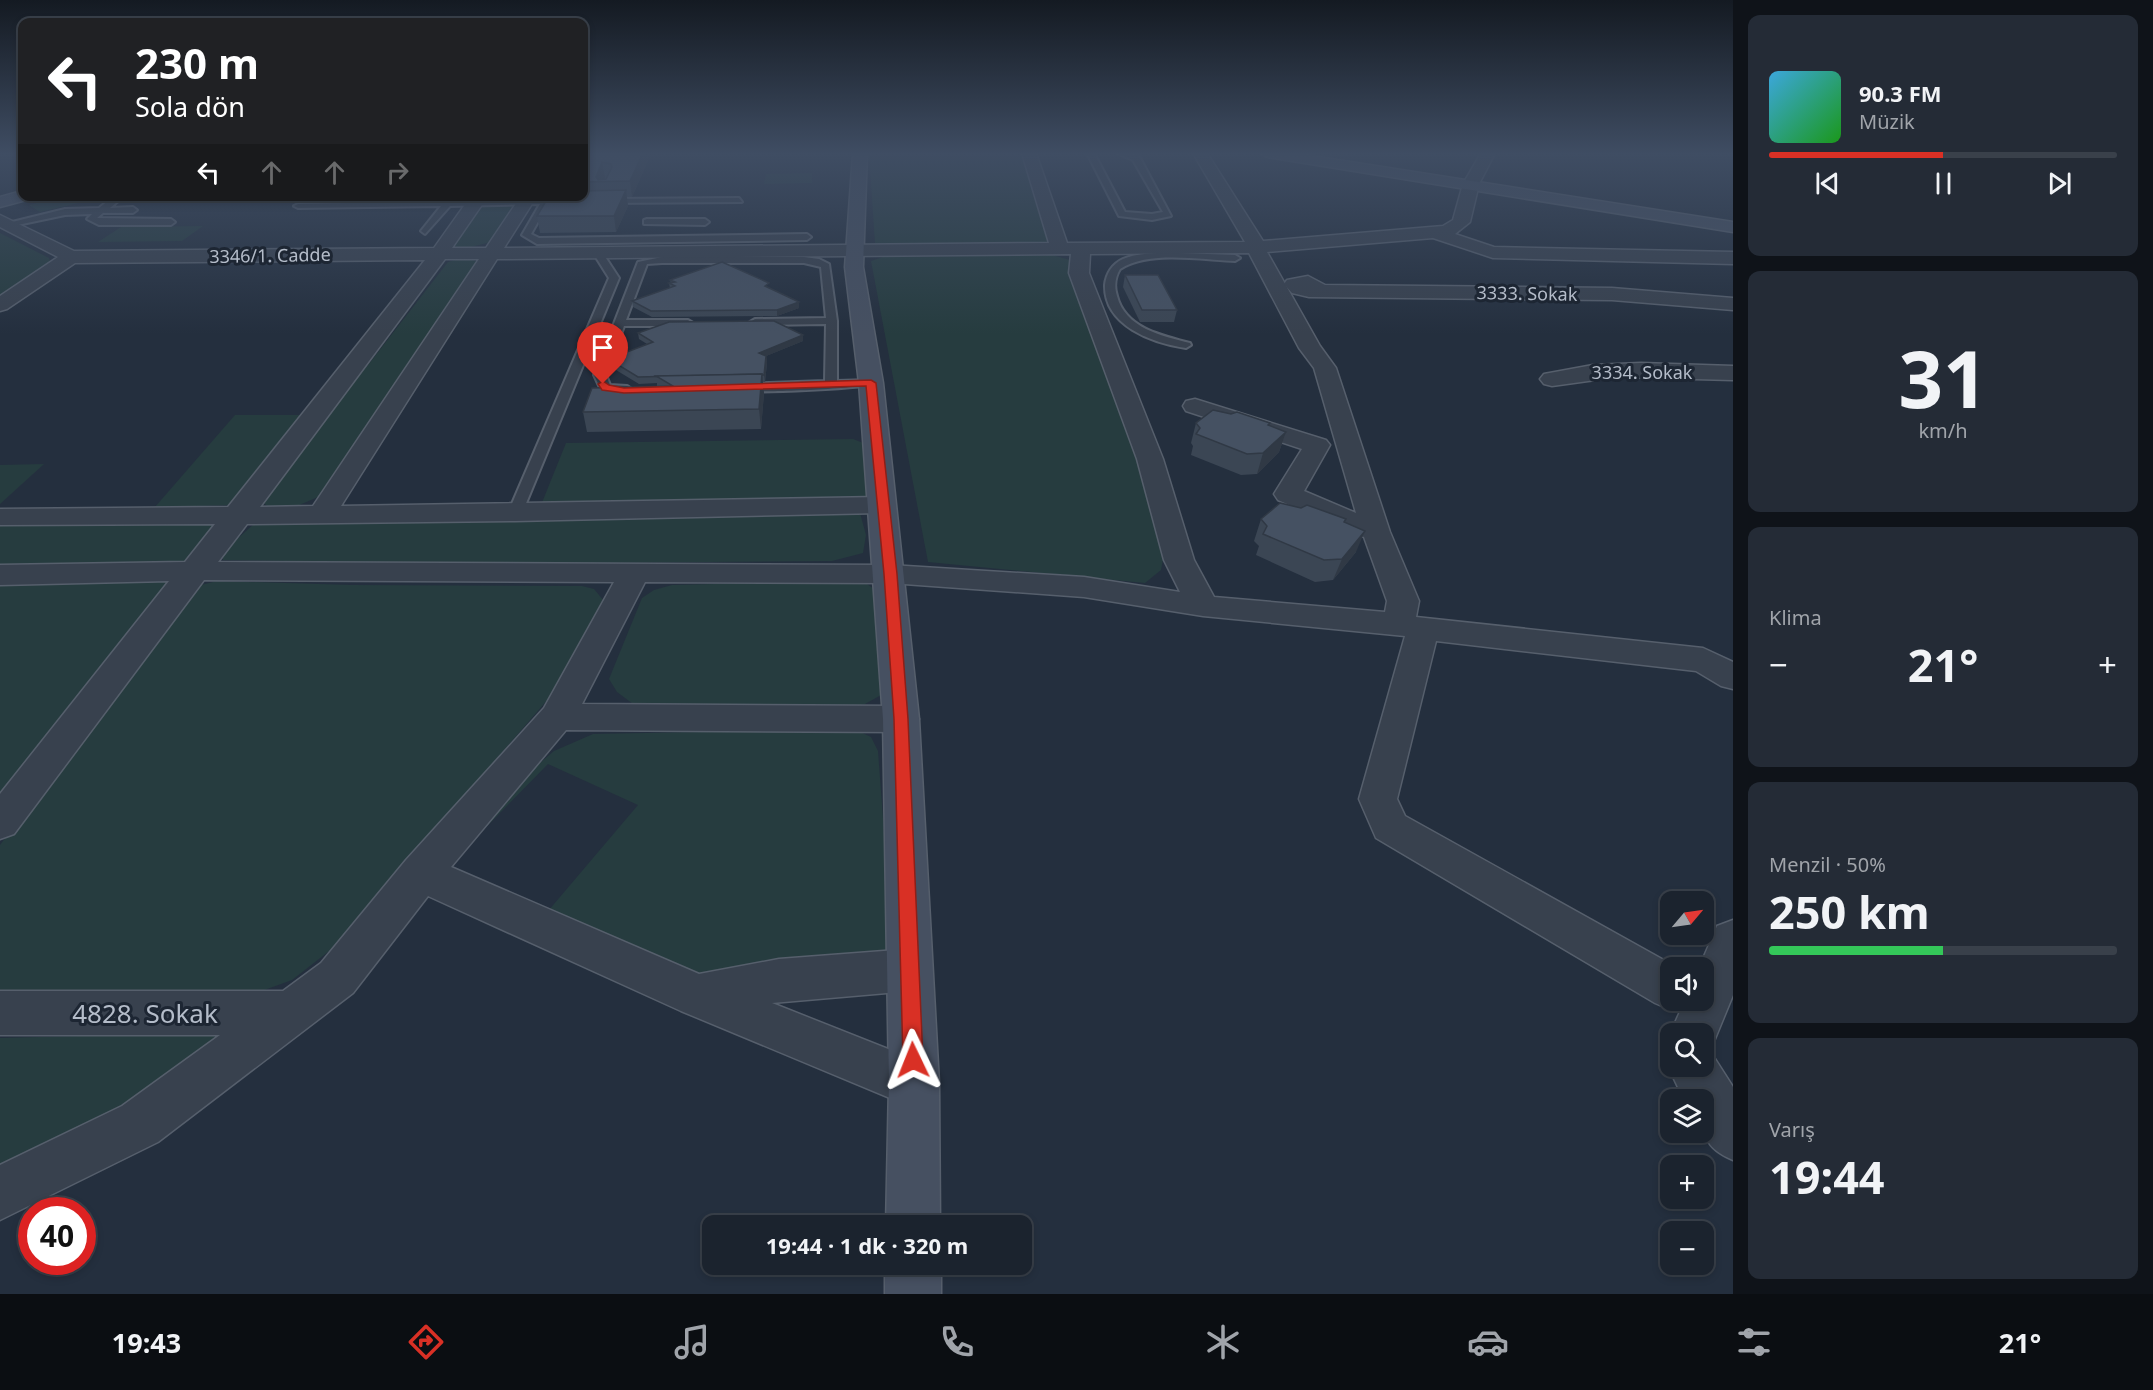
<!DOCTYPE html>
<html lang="tr">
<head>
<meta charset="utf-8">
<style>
	body { margin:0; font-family:"Noto Sans",sans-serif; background:#242b36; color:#f1f3f6; height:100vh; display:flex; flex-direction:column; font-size:22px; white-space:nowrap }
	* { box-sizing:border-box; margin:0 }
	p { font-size:20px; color:#a0a4aa }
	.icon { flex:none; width:33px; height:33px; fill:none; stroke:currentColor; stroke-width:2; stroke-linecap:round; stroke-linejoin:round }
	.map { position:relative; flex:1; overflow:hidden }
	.details { display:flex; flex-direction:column; gap:15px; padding:15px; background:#0f1319; width:420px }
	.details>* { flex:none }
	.top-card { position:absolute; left:18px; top:18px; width:570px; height:183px; border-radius:12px; box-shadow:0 3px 9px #0003,0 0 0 2px #39404a; background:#202124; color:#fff; overflow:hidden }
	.needle { width:39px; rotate:61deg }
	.fabs { position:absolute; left:1660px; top:891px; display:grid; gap:12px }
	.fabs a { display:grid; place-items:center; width:54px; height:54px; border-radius:12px; background:#1b232e; box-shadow:0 3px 9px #0003,0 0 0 2px #39404a; font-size:30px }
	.speed { position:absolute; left:18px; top:1197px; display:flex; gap:12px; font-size:30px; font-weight:700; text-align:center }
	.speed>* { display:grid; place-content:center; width:78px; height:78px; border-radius:50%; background:#1b232e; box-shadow:0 3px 9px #0003,0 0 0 2px #39404a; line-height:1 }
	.speed .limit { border:9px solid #d22; background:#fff; color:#111 }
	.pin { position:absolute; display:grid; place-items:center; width:51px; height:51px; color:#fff; margin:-62px -26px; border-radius:50% 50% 50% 0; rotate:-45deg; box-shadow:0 0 6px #0007 }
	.pin .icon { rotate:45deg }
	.me { position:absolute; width:66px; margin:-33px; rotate:358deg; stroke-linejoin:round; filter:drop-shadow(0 0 4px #0008) }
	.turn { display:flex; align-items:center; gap:21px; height:126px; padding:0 18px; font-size:27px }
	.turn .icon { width:78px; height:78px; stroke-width:2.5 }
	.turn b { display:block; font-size:42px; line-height:51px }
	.lanes { display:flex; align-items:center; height:57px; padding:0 18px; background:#0003; justify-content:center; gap:30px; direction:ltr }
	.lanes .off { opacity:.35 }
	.big { font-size:45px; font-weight:700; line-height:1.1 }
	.details .card { flex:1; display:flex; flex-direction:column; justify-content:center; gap:9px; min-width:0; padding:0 21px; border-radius:12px; background:#242b36 }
	.details .dial { align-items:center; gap:0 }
	.dial b { font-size:78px; line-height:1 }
	.song { display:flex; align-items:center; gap:18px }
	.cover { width:72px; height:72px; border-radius:9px; background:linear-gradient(135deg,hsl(200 70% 55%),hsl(120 70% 35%)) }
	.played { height:6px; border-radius:3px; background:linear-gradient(90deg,#d93025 50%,#39404a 50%) }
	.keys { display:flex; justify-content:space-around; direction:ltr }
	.heat { display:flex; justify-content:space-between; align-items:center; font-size:33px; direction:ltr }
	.charge { height:9px; border-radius:4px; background:linear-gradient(90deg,#34c759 50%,#39404a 0) }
	.trip { position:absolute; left:702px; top:1215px; width:330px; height:60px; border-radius:12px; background:#1b232e; box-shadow:0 3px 9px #0003,0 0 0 2px #39404a; font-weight:700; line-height:60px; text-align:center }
	.tabs { display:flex; height:96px; justify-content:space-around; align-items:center; background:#0b0e12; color:#a0a4aa }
	.tabs .icon { width:42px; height:42px }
	.tabs .current { color:#d93025 }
	.tabs b { font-size:27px; color:#f1f3f6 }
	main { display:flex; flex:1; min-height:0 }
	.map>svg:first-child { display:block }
	.green { fill:#263c3f }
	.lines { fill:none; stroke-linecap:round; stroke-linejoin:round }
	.lane-casing { stroke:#565f6c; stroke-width:4 }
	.street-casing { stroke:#565f6c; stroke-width:3 }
	.secondary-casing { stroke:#565f6c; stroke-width:3 }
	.lane { fill:#38414e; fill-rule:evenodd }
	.street { fill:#38414e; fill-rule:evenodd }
	.secondary { fill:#465061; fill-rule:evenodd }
	.wall { fill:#3b4654 }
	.shaded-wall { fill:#303945 }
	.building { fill:#455162; stroke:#303945; stroke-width:1.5; fill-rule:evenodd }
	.route { fill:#d93025; stroke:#8d1f18; stroke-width:1.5 }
	.labels { text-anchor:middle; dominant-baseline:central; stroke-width:6; stroke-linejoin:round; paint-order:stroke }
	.far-street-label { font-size:18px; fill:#b4bcc9; stroke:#1d2633 }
	.near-street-label { font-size:26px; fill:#b4bcc9; stroke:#1d2633 }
</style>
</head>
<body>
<main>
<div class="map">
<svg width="1733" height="1294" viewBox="0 0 1733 1294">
	<rect width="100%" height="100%" fill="#242f3e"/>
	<!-- green -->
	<g class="green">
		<path d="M869 153H1022L1048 242 875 244Z"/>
		<path d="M812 173V183L764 184 766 174Z"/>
		<path d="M65 196H102L104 197 40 212 29 205Z"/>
		<path d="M514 204 491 242 467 248 453 247 455 240 481 205Z"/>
		<path d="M203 226 182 241 98 242 121 227Z"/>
		<path d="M0 233 49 258 51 264 0 300Z"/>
		<path d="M1052 255 1070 260 1128 428 1165 549 1161 570 1145 583 928 562 871 261 883 257Z"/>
		<path d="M458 259H471L477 262 318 497 297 506 268 507 264 503 267 496 337 397 368 365 448 262Z"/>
		<path d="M235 415H306L236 505 155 507Z"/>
		<path d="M853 439 863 443 868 495 863 499 541 505 566 443Z"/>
		<path d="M44 464 0 504V465Z"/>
		<path d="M860 513 866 535 863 553 832 561 483 564 223 560V552L257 521Z"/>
		<path d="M221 522 190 564 0 569V524Z"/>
		<path d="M163 578 178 580 0 806V586Z"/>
		<path d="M217 581 351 585 582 586 594 589 604 601 600 613 549 698 333 948 292 980 253 994 0 1002V845L197 586Z"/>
		<path d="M836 581 867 584 874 589 883 694 865 704 837 711 633 704 617 692 609 679 642 598 654 590 672 585Z"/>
		<path d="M854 729 871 737 878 751 892 939 883 953 703 983 543 917 638 805 548 764 447 867 515 784 554 751 593 734Z"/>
		<path d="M230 1032 210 1063 0 1178V1038Z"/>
	</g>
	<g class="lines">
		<defs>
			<g id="lane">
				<path d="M1087 153H1094L1125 212 1152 214 1163 212 1133 160 1116 153 1139 156 1171 216 1152 220 1119 216Z"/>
				<path d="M114 196H124L110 208 133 207 137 210 133 213H103L97 218 171 219 175 222 171 225H99L87 219 92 214 65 215 8 227 4 224 65 209 99 208Z"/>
				<path d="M544 196 571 201 548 204 531 234 539 238 807 234 811 237 807 240 537 244 522 235 540 204 450 206 425 234 421 231 441 206 298 208 294 206 298 204 445 201 451 197 454 201 543 199Z"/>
				<path d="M739 198 742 202 605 203 601 201 605 199Z"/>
				<path d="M647 219H705L709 222 705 225 644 224V220Z"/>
				<path d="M594 249H600L619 278 522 513 515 517 510 516 508 513 609 278 592 251Z"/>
				<path d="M1178 253 1235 255 1240 258 1235 261C1203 260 1148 250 1120 269 1115 277 1114 287 1117 296 1125 328 1162 336 1190 343L1191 345 1186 348C1153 343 1104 326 1105 285 1106 274 1112 264 1123 259 1140 252 1160 253 1178 253Z"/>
				<path d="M662 257H804L819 259 829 264 837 321V381L871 380 877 383C871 388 753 394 739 390V386L743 384 825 381 826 324 755 325 750 322 755 319 826 318 821 267 804 263H662L647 264 626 320H688L693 323 688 326H624L606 375 610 385 627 386 633 390 627 394 601 390 594 375 638 262Z"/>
			</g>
			<g id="street">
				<path d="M1022 153H1036L1067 243 1245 242 1193 153H1207L1263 241 1443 226 1453 220 1463 184 1481 153H1495L1479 184 1470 222 1455 234 1494 247 1733 252V264L1493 258 1433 238 1267 252 1320 346 1336 368 1390 532 1419 601 1416 617 1703 648 1733 662V689L1721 686 1696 671 1436 641 1397 799 1405 816 1678 968H1671V1000H1704V968H1699L1717 926 1733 920V995L1710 1051 1733 1087V1160C1700 1146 1704 1132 1704 1100H1684L1668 1066 1671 1058V1066H1704V1034H1670L1683 1005 1671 1010 1655 1003 1376 838 1359 799 1405 636 1203 616 1084 597 890 583 645 582 582 704 901 706 914 710 919 719 914 728 901 732 566 730 451 867 699 974 779 959 910 949 926 955 932 970 926 985 910 991 772 1003 931 1066 939 1083 931 1100 914 1108 681 1011 428 896 353 993 158 1142 0 1220V1165L122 1106 220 1035H0V991H283L321 963 406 860 544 708 614 582 204 580 14 834 0 839V794L169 581 0 585V565L185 562 215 524 0 525V509L228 507 425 260 75 263 7 309 0 311V296L58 257 0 227V215L74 251 434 248 471 196H488L452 248H486L521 196H537L504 248 1049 243ZM1249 253 1299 348 1314 368 1356 513 1304 491 1330 445 1326 440 1195 399 1186 401 1183 406 1186 411 1302 449 1274 494 1278 500 1364 537 1387 601 1385 612 1214 597 1194 560 1163 459 1089 273 1090 254ZM1071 254 1069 273 1137 459 1164 560 1180 592 1084 577 890 565 218 562 247 524 515 521 881 513 891 511 895 505 891 499 881 497 341 506 497 259ZM445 259H479L313 506 260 507Z"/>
				<path d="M1308 276 1325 285 1612 288 1733 298V310L1612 300 1309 297 1292 293 1284 284 1287 280Z"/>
				<path d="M1641 363 1733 366V380L1617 377 1552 386 1544 384 1540 379 1544 374 1593 365Z"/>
			</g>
			<g id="secondary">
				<path d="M853 153H867L863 267 883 383 919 719 939 1083 940 1226H886L889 1083 883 719 859 383 845 267Z"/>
				<path d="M1260 153H1293L1733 222V232L1267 157Z"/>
				<path d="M22 191V196H32L30 199 0 207V197Z"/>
				<rect x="885" y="1264" width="56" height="30"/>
			</g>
		</defs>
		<!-- lane casing -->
		<use href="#lane" class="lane-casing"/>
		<!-- street casing -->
		<use href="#street" class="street-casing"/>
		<!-- secondary casing -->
		<use href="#secondary" class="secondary-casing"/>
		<!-- lane -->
		<use href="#lane" class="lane"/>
		<!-- street -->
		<use href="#street" class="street"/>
		<!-- secondary -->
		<use href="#secondary" class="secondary"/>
	</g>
	<!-- wall -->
	<g class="wall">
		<path d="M584 153H650V156L632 197H627L628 206 616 232 540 233 537 216 584 196Z"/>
		<path d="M1125 275 1177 310 1174 322H1140L1123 287Z"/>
		<path d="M670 280 769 288 799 308 777 316 652 317 633 307 632 301 670 288 669 283H671Z"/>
		<path d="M638 333 803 341 766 356 767 363 765 382H763L764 393 761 429 587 432 583 412 657 387V383L639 384 611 367 610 360 647 344 639 339Z"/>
		<path d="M1196 423H1270L1269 426 1286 432 1279 452 1257 474 1241 475 1191 455 1193 446 1191 443Z"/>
		<path d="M1261 519 1345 523 1356 552 1333 580 1315 582 1256 555 1259 546 1254 541Z"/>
	</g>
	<!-- shaded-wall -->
	<g class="shaded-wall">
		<path d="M643 153H650V156L632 197 630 181Z"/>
		<path d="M602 162 605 177 603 182H597L596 177Z"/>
		<path d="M626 190 628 206 616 232 614 216Z"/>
		<path d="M799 302V308L777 316V310Z"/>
		<path d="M803 335V341L759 359V353Z"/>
		<path d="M766 356 767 363 765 382 764 375Z"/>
		<path d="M762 374 764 393 761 429 759 409Z"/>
		<path d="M1286 432 1279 452 1257 474 1263 453Z"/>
		<path d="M1365 531 1356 552 1333 580 1342 559Z"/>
	</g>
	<!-- building -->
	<g class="building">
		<path d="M584 153H643L630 181 584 182ZM602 162 611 164 612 167 606 179 598 180 596 177Z"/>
		<path d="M626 190 614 216H537L549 196H584V191Z"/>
		<path d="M722 262 769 283 765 286 799 302 777 310 651 311 632 301 675 286 669 283 675 282 670 280Z"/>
		<path d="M1125 275H1158L1177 310H1142Z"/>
		<path d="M774 321 803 335 759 353 766 356 764 375H762V374L638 377 610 360 611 358 653 342 638 333 669 322Z"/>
		<path d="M762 374 759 409 583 412 592 388 673 386 656 376Z"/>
		<path d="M1213 410 1231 414 1237 412 1270 423 1268 425 1286 432 1263 453 1247 454 1196 434 1200 428 1196 423Z"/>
		<path d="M1280 503 1301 508 1307 505 1346 519 1344 522 1365 531 1342 559 1324 560 1263 534 1267 526 1261 519Z"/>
	</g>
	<!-- sky -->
	<linearGradient id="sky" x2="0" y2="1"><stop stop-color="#141a22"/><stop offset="0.46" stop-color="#3f4d63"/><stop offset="1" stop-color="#3f4d63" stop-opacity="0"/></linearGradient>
	<rect width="1733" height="334" fill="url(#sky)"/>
	<!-- route -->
	<path class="route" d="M871 380 876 383 897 574 908 719 923 1060 920 1068 913 1070 906 1068 903 1060 894 719 884 574 866 386 624 393 602 390 598 384 603 381 609 385 624 388Z"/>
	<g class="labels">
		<!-- far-street labels -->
		<g class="far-street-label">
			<text transform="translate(270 255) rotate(-1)">3346/1. Cadde</text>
			<text transform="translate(1527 293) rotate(1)">3333. Sokak</text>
			<text x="1642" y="372">3334. Sokak</text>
		</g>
		<!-- near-street labels -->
		<g class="near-street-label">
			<text x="145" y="1013">4828. Sokak</text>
		</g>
	</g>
</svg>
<div class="fabs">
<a><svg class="needle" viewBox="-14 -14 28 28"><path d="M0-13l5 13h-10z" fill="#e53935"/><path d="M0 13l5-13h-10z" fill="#a0a4aa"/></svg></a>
<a><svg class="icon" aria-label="sound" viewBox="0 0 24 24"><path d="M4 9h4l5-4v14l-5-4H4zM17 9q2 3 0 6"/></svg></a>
<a><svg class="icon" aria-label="search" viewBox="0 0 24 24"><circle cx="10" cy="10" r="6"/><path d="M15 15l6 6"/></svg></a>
<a><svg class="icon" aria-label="layers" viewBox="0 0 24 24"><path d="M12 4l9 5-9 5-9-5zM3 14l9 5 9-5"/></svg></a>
<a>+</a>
<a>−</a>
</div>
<div class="speed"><div class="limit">40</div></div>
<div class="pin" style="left:603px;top:384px;background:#d93025"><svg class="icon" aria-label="arrive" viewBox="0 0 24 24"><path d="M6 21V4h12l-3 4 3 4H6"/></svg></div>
<svg class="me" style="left:913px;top:1060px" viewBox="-20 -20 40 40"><path d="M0-17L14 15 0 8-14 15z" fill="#d93025" stroke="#fff" stroke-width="4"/></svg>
<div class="trip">19:44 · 1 dk · 320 m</div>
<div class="top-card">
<div class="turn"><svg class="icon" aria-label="left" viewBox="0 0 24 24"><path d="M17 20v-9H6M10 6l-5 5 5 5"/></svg><div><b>230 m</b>Sola dön</div></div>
<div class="lanes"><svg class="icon" aria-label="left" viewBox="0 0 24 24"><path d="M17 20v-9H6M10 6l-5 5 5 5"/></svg><svg class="icon off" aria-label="ahead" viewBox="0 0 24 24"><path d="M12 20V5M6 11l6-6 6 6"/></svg><svg class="icon off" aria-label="ahead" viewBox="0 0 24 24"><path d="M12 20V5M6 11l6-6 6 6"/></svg><svg class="icon off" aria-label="right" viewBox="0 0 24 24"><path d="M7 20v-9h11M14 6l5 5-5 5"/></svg></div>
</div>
</div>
<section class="details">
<div class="card">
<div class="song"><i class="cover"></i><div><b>90.3 FM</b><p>Müzik</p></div></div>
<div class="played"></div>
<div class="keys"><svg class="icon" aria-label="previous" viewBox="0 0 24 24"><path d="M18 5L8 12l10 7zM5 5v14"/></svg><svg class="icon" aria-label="pause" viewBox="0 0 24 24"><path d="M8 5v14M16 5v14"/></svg><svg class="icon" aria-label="next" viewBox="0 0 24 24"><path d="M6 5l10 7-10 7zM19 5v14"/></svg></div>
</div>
<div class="card dial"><b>31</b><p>km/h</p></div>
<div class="card"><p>Klima</p>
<div class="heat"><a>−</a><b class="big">21°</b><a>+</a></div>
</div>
<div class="card"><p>Menzil · 50%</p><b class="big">250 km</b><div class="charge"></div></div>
<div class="card"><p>Varış</p><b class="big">19:44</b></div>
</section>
</main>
<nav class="tabs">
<b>19:43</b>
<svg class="icon current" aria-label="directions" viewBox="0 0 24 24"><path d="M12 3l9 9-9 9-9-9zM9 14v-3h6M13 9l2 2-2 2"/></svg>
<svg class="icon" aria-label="music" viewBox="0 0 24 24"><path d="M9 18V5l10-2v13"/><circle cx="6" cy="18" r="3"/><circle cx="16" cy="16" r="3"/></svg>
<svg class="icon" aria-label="phone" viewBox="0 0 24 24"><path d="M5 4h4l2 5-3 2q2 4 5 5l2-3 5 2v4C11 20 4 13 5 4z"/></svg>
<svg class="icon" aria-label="climate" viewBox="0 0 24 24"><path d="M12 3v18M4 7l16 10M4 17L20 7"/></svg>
<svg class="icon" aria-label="car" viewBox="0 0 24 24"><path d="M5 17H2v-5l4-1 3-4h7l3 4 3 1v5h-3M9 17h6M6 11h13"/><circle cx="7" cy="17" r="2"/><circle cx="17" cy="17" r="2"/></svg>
<svg class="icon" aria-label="filters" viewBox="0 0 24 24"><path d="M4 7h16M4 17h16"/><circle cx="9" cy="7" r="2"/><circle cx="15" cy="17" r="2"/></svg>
<b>21°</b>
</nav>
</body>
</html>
